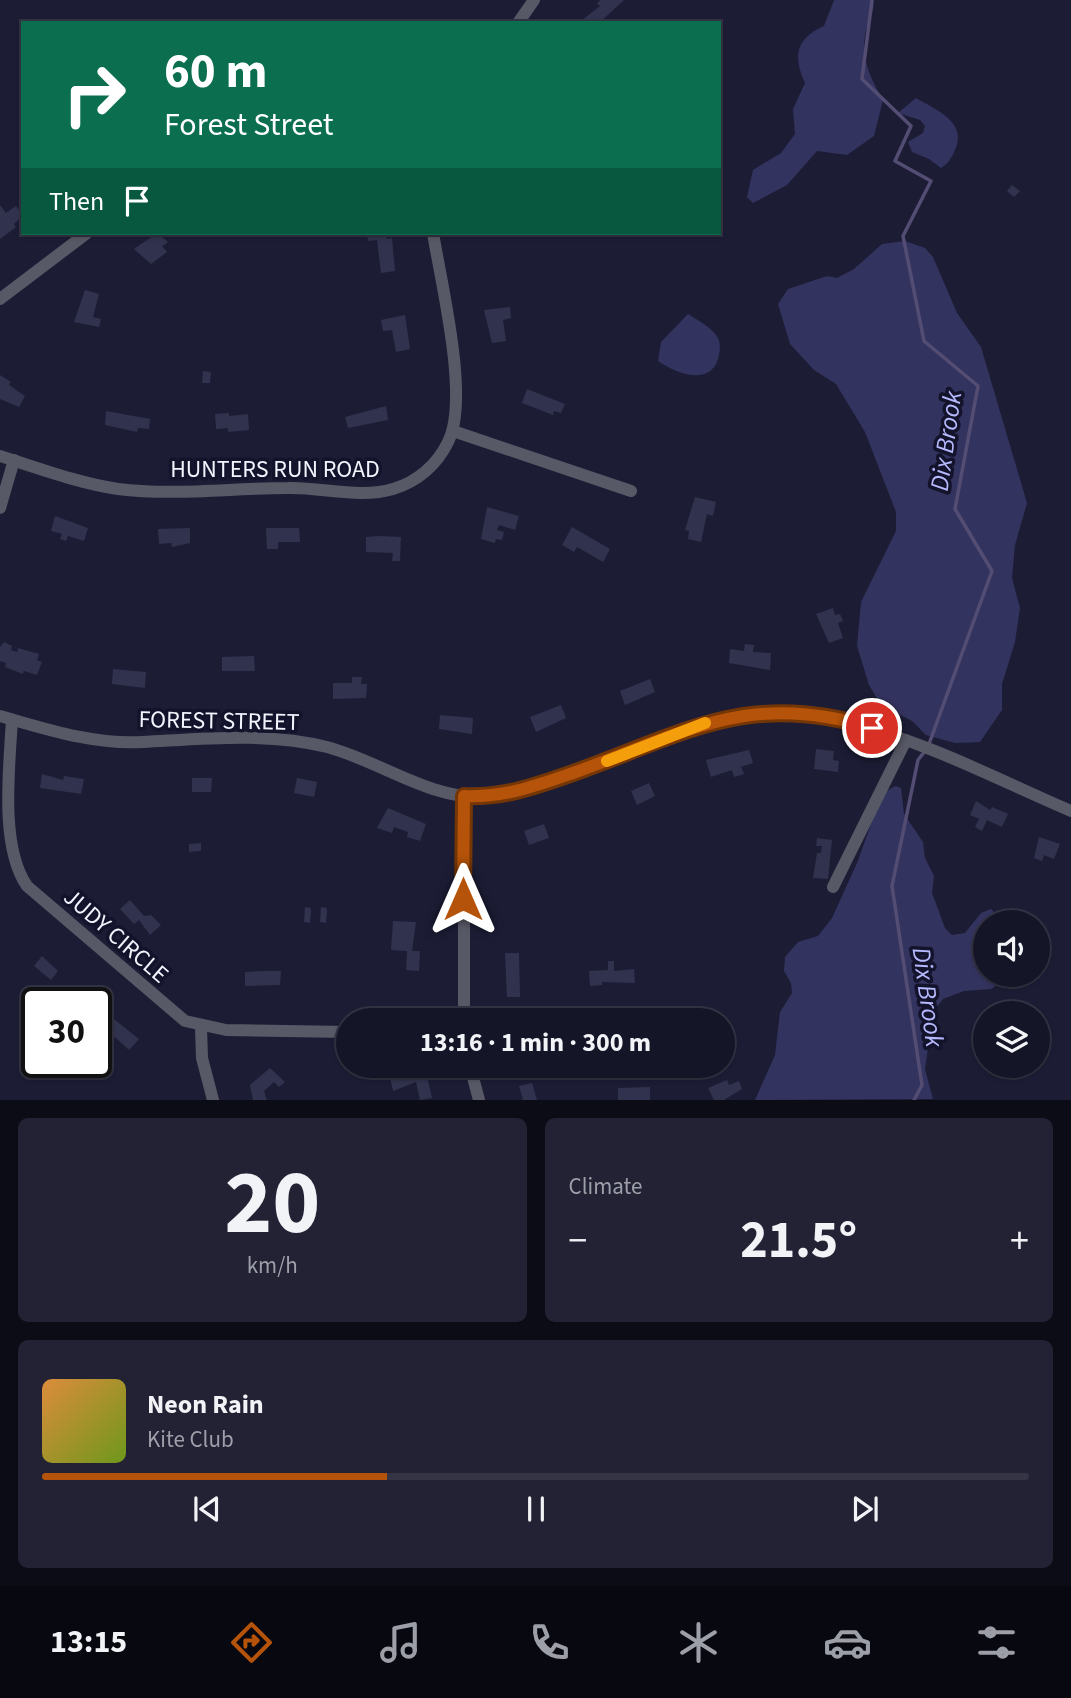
<!DOCTYPE html>
<html lang="en">
<head>
<meta charset="utf-8">
<style>
	body { margin:0; font-family:"Source Sans 3",sans-serif; background:#222234; color:#f1f3f6; height:100vh; display:flex; flex-direction:column; font-size:26px; white-space:nowrap }
	* { box-sizing:border-box; margin:0 }
	p { font-size:23px; color:#9d9fa8 }
	.icon { flex:none; width:38px; height:38px; fill:none; stroke:currentColor; stroke-width:2; stroke-linecap:round; stroke-linejoin:round }
	.map { position:relative; height:1100px; overflow:hidden }
	.details { display:flex; flex-direction:column; gap:18px; padding:18px; background:#0c0c16; flex:1 }
	.details>* { flex:none }
	.guide { position:absolute; left:21px; top:21px; width:700px; height:214px; border-radius:0px; box-shadow:0 2px 5px #0004,0 0 0 2px #343445; background:#0b6e4f; color:#fff; overflow:hidden }
	.tools { position:absolute; left:973px; top:910px; display:grid; gap:14px }
	.tools a { display:grid; place-items:center; width:77px; height:77px; border-radius:50%; background:#151528; box-shadow:0 2px 5px #0004,0 0 0 2px #343445; font-size:35px }
	.speed { position:absolute; left:21px; top:987px; display:flex; gap:14px; font-size:35px; font-weight:700; text-align:center }
	.speed>* { display:grid; place-content:center; width:91px; height:91px; border-radius:50%; background:#151528; box-shadow:0 2px 5px #0004,0 0 0 2px #343445; line-height:1 }
	.speed .limit { border:4px solid #111; border-radius:10px; background:#fff; color:#111 }
	.pin { position:absolute; display:grid; place-items:center; width:60px; height:60px; color:#fff; margin:-30px; border:4px solid #fff; border-radius:50%; box-shadow:0 2px 7px #0007 }
	.me { position:absolute; width:77px; margin:-38px; rotate:0deg; stroke-linejoin:round; filter:drop-shadow(0 0 5px #0008) }
	.turn { display:flex; align-items:center; gap:24px; height:147px; padding:0 28px; font-size:32px }
	.turn .icon { width:91px; height:91px; stroke-width:2.5 }
	.turn b { display:block; font-size:49px; line-height:60px }
	.then { display:flex; align-items:center; height:66px; padding:0 28px; background:#0003; gap:14px; font-size:26px }
	.big { font-size:52px; font-weight:700; line-height:1.1 }
	.details .tile { flex:1; display:flex; flex-direction:column; justify-content:center; gap:10px; min-width:0; padding:0 24px; border-radius:10px; background:#222234 }
	.details .dial { align-items:center; gap:0 }
	.dial b { font-size:91px; line-height:1 }
	.song { display:flex; align-items:center; gap:21px }
	.cover { width:84px; height:84px; border-radius:10px; background:linear-gradient(135deg,hsl(30 70% 55%),hsl(80 70% 35%)) }
	.played { height:7px; border-radius:4px; background:linear-gradient(90deg,#b45309 35%,#343445 35%) }
	.keys { display:flex; justify-content:space-around; direction:ltr }
	.heat { display:flex; justify-content:space-between; align-items:center; font-size:38px; direction:ltr }
	.details .tiles { flex:1; display:grid; gap:18px; grid-template-columns:1fr 1fr }
	.tile:last-child { grid-column:span 2 }
	.trip { position:absolute; left:336px; top:1008px; width:399px; height:70px; border-radius:35px; background:#151528; box-shadow:0 2px 5px #0004,0 0 0 2px #343445; font-weight:700; line-height:70px; text-align:center }
	.tabs { display:flex; height:112px; justify-content:space-around; align-items:center; background:#080810; color:#9d9fa8 }
	.tabs .icon { width:49px; height:49px }
	.tabs .active { color:#b45309 }
	.tabs b { font-size:32px; color:#f1f3f6 }
	.map>svg:first-child { display:block }
	.green { fill:#33335f }
	.lines { fill:none; stroke-linecap:round; stroke-linejoin:round }
	.stream { stroke:#534d73; stroke-width:3.5 }
	.building { fill:#31324d }
	.minor { stroke:#585966; stroke-width:12 }
	.route-casing { stroke:#753606; stroke-width:18 }
	.route { stroke:#b45309; stroke-width:12 }
	.slow { stroke:#f59e0b; stroke-width:12 }
	.labels { text-anchor:middle; dominant-baseline:central; stroke-width:7; stroke-linejoin:round; paint-order:stroke }
	.street-label { font-size:24px; fill:#f3f4fe; stroke:#13132b }
	.water-label { font-size:26px; font-style:italic; fill:#b6b9fe; stroke:#13132b }
</style>
</head>
<body>
<div class="map">
<svg width="1071" height="1100" viewBox="0 0 1071 1100">
	<rect width="100%" height="100%" fill="#1c1c35"/>
	<!-- green -->
	<g class="green">
		<path d="M834 0H873C875 11 870 16 867 26 859 55 869 76 883 100L874 136 847 155 817 151 787 185 753 203 747 197 753 170 781 153 795 134 793 109 805 83C793 57 795 39 824 26Z"/>
		<path d="M916 98C936 110 968 122 955 150 952 157 948 164 941 168L929 159 912 152 908 142 923 133 925 126 920 120 898 113Z"/>
		<path d="M905 241 925 248 933 257 957 313 981 347 1027 503 1015 545 1012 578 1020 608 1015 642 1002 684V710L980 742 955 743 926 735 912 721 881 705 869 685 857 646 861 602 896 531V512L865 432 836 384 814 370 790 344 778 304 788 289 827 276 837 278 854 269 882 244Z"/>
		<path d="M688 314C697 320 712 327 718 338 721 344 720 352 718 359 709 387 675 373 658 361L661 342Z"/>
		<path d="M895 786 901 788 904 814 923 842 925 858 934 876 932 893 945 928 952 935 965 933 981 913 991 909 1003 922H985V975H1013L991 989 964 991 943 999 933 1012 925 1069 933 1099 755 1100 775 1055 780 1012 792 993 791 983 784 971 785 957 798 942 818 936 832 918 857 863 882 794Z"/>
	</g>
	<g class="lines">
		<!-- stream -->
		<g class="stream">
			<path d="M872 0 862 79 911 126 895 161 931 181 903 236 924 341 978 386 955 509 992 571 929 744"/>
			<path d="M914 1100 922 1085 892 886 918 760 925 751"/>
		</g>
	</g>
	<!-- building -->
	<g class="building">
		<path d="M600 0H624L599 23H585L582 20 600 6 597 4Z"/>
		<path d="M1012 185 1020 191 1014 197 1007 191Z"/>
		<path d="M0 205 6 213 16 206 23 215 14 224 16 227 0 239Z"/>
		<path d="M157 233 168 242 162 246 167 252 151 264 134 249Z"/>
		<path d="M367 233H386L387 239 392 238 395 271 381 273 377 240 368 241Z"/>
		<path d="M85 290 99 294 93 317 101 319 99 327 74 322Z"/>
		<path d="M510 307 511 318 503 320 506 341 492 343 484 310Z"/>
		<path d="M405 315 410 349 396 352 392 330 383 331 381 320Z"/>
		<path d="M203 371 211 372 210 383H202Z"/>
		<path d="M0 375 11 382 9 385 25 396 19 407 0 399Z"/>
		<path d="M527 389 565 404 561 413 554 411 553 415 522 403Z"/>
		<path d="M386 406 388 420 348 428 345 417Z"/>
		<path d="M106 411 150 419 149 429 138 428 137 432 105 425Z"/>
		<path d="M229 413V416L248 414 249 430 228 432V428L216 429 215 414Z"/>
		<path d="M695 497 716 502 713 516 707 514 701 542 688 539 689 531 685 530Z"/>
		<path d="M487 507 519 516 515 530 499 525 497 530 504 532 502 540 496 539 495 543 481 539Z"/>
		<path d="M55 516 88 528 84 541 68 536 66 541 60 539 62 534 51 531Z"/>
		<path d="M572 527 610 549 603 562 577 547 574 552 562 545Z"/>
		<path d="M190 528V543L172 547 171 543 159 544 158 529Z"/>
		<path d="M266 528H299L300 542H278V549H267Z"/>
		<path d="M380 536 401 537 400 561H392L393 553 366 552V537Z"/>
		<path d="M833 608 835 615 840 614 843 621 838 623 843 638 829 643 816 614Z"/>
		<path d="M4 642 12 646 11 650 17 652 18 648 39 654 37 660 42 662 37 675 24 671 23 674 5 667 6 663 0 661V647Z"/>
		<path d="M745 644 754 645 753 652 771 653 770 670 729 663 730 649 744 651Z"/>
		<path d="M254 656 255 671H222V657Z"/>
		<path d="M113 669 146 672 145 688 112 684Z"/>
		<path d="M352 677H362L361 684H367L366 698 333 699V683H352Z"/>
		<path d="M650 679 655 692 625 705 620 691Z"/>
		<path d="M561 705 566 718 536 732 530 717Z"/>
		<path d="M440 715 473 718 472 734 439 729Z"/>
		<path d="M816 749 834 751 833 760 839 761 838 772 814 769Z"/>
		<path d="M749 750 753 763 741 767 744 774 734 777 732 770 711 777 706 760Z"/>
		<path d="M42 774 63 780 64 776 84 779 81 794 40 788Z"/>
		<path d="M192 778H212L211 792H192Z"/>
		<path d="M297 778 317 782 314 797 294 793Z"/>
		<path d="M649 783 655 796 637 805 631 791Z"/>
		<path d="M976 801 990 810 992 807 1008 814 1002 827 987 820 982 831 975 827 979 819 970 815Z"/>
		<path d="M388 808 426 824 420 841 407 837 408 832 394 827 392 833 377 828Z"/>
		<path d="M544 824 549 838 529 845 524 831Z"/>
		<path d="M1039 837 1060 844 1054 859 1044 855 1042 861 1034 858Z"/>
		<path d="M817 838 832 840 828 879 813 878 817 853H821L822 846H816Z"/>
		<path d="M201 843V851L189 852V844Z"/>
		<path d="M130 900 144 916 151 915 161 925 150 935 139 920 134 924 120 909Z"/>
		<path d="M305 907 311 908 310 923 304 922Z"/>
		<path d="M321 907 327 908 326 923 320 922Z"/>
		<path d="M393 921 416 922 412 951H420L419 971 406 970 407 951 391 950Z"/>
		<path d="M505 953H519L520 997H507Z"/>
		<path d="M42 956 58 971 51 980 34 966Z"/>
		<path d="M608 961H614V971L634 969 635 983 602 982V985L590 986 589 971 608 970Z"/>
		<path d="M265 971H281L280 985 245 986V972Z"/>
		<path d="M110 1016 139 1039 129 1050 115 1037 110 1042 97 1030Z"/>
		<path d="M270 1068 285 1082 279 1087 274 1082 264 1091 267 1100H253L250 1085Z"/>
		<path d="M407 1068 414 1069 416 1074 426 1072 432 1098 420 1100 416 1082 393 1091 389 1073Z"/>
		<path d="M727 1080 729 1085 739 1081 742 1089 724 1100H714L708 1088Z"/>
		<path d="M532 1083 537 1100H523L519 1086Z"/>
		<path d="M650 1087V1100H618V1088Z"/>
	</g>
	<g class="lines">
		<!-- minor -->
		<g class="minor">
			<path d="M518 23 534 0"/>
			<path d="M0 299 87 233"/>
			<path d="M453 431 631 491"/>
			<path d="M0 456C38 468 78 483 118 489 173 496 232 488 288 488 322 487 360 499 393 489 417 482 437 465 448 442 470 399 441 283 433 233"/>
			<path d="M0 508 14 460"/>
			<path d="M0 716C46 729 94 745 143 742 202 739 269 732 327 747 380 761 430 800 486 797 548 794 624 751 682 730 817 679 949 759 1071 811"/>
			<path d="M12 720C9 770 0 847 27 886L185 1021 226 1030 348 1032"/>
			<path d="M464 796V1020"/>
			<path d="M833 887 906 740"/>
			<path d="M201 1027 202 1058 213 1100"/>
			<path d="M470 1066 479 1100"/>
		</g>
	</g>
	<g class="lines">
		<defs>
			<path id="route" d="M463 899 464 796C503 798 536 786 573 773 683 734 750 689 872 728"/>
		</defs>
		<!-- route casing -->
		<use href="#route" class="route-casing"/>
		<!-- route -->
		<use href="#route" class="route"/>
		<!-- slow -->
		<path class="slow" d="M607 761 705 723"/>
	</g>
	<g class="labels">
		<!-- street labels -->
		<g class="street-label">
			<text x="275" y="469">HUNTERS RUN ROAD</text>
			<text transform="translate(219 721) rotate(1)">FOREST STREET</text>
			<text transform="translate(116 936) rotate(41)">JUDY CIRCLE</text>
		</g>
		<!-- water labels -->
		<g class="water-label">
			<text transform="translate(946 441) rotate(-82)">Dix Brook</text>
			<text transform="translate(928 997) rotate(82)">Dix Brook</text>
		</g>
	</g>
</svg>
<div class="tools">
<a><svg class="icon" aria-label="sound" viewBox="0 0 24 24"><path d="M4 9h4l5-4v14l-5-4H4zM17 9q2 3 0 6"/></svg></a>
<a><svg class="icon" aria-label="layers" viewBox="0 0 24 24"><path d="M12 4l9 5-9 5-9-5zM3 14l9 5 9-5"/></svg></a>
</div>
<div class="speed"><div class="limit">30</div></div>
<div class="pin" style="left:872px;top:728px;background:#d93025"><svg class="icon" aria-label="arrive" viewBox="0 0 24 24"><path d="M6 21V4h12l-3 4 3 4H6"/></svg></div>
<svg class="me" style="left:463px;top:899px" viewBox="-20 -20 40 40"><path d="M0-17L14 15 0 8-14 15z" fill="#b45309" stroke="#fff" stroke-width="4"/></svg>
<div class="trip">13:16 · 1 min · 300 m</div>
<div class="guide">
<div class="turn"><svg class="icon" aria-label="right" viewBox="0 0 24 24"><path d="M7 20v-9h11M14 6l5 5-5 5"/></svg><div><b>60 m</b>Forest Street</div></div>
<div class="then">Then<svg class="icon" aria-label="arrive" viewBox="0 0 24 24"><path d="M6 21V4h12l-3 4 3 4H6"/></svg></div>
</div>
</div>
<section class="details">
<div class="tiles">
<div class="tile dial"><b>20</b><p>km/h</p></div>
<div class="tile"><p>Climate</p>
<div class="heat"><a>−</a><b class="big">21.5°</b><a>+</a></div>
</div>
<div class="tile">
<div class="song"><i class="cover"></i><div><b>Neon Rain</b><p>Kite Club</p></div></div>
<div class="played"></div>
<div class="keys"><svg class="icon" aria-label="previous" viewBox="0 0 24 24"><path d="M18 5L8 12l10 7zM5 5v14"/></svg><svg class="icon" aria-label="pause" viewBox="0 0 24 24"><path d="M8 5v14M16 5v14"/></svg><svg class="icon" aria-label="next" viewBox="0 0 24 24"><path d="M6 5l10 7-10 7zM19 5v14"/></svg></div>
</div>
</div>
</section>
<nav class="tabs">
<b>13:15</b>
<svg class="icon active" aria-label="directions" viewBox="0 0 24 24"><path d="M12 3l9 9-9 9-9-9zM9 14v-3h6M13 9l2 2-2 2"/></svg>
<svg class="icon" aria-label="music" viewBox="0 0 24 24"><path d="M9 18V5l10-2v13"/><circle cx="6" cy="18" r="3"/><circle cx="16" cy="16" r="3"/></svg>
<svg class="icon" aria-label="phone" viewBox="0 0 24 24"><path d="M5 4h4l2 5-3 2q2 4 5 5l2-3 5 2v4C11 20 4 13 5 4z"/></svg>
<svg class="icon" aria-label="climate" viewBox="0 0 24 24"><path d="M12 3v18M4 7l16 10M4 17L20 7"/></svg>
<svg class="icon" aria-label="car" viewBox="0 0 24 24"><path d="M5 17H2v-5l4-1 3-4h7l3 4 3 1v5h-3M9 17h6M6 11h13"/><circle cx="7" cy="17" r="2"/><circle cx="17" cy="17" r="2"/></svg>
<svg class="icon" aria-label="filters" viewBox="0 0 24 24"><path d="M4 7h16M4 17h16"/><circle cx="9" cy="7" r="2"/><circle cx="15" cy="17" r="2"/></svg>
</nav>
</body>
</html>
